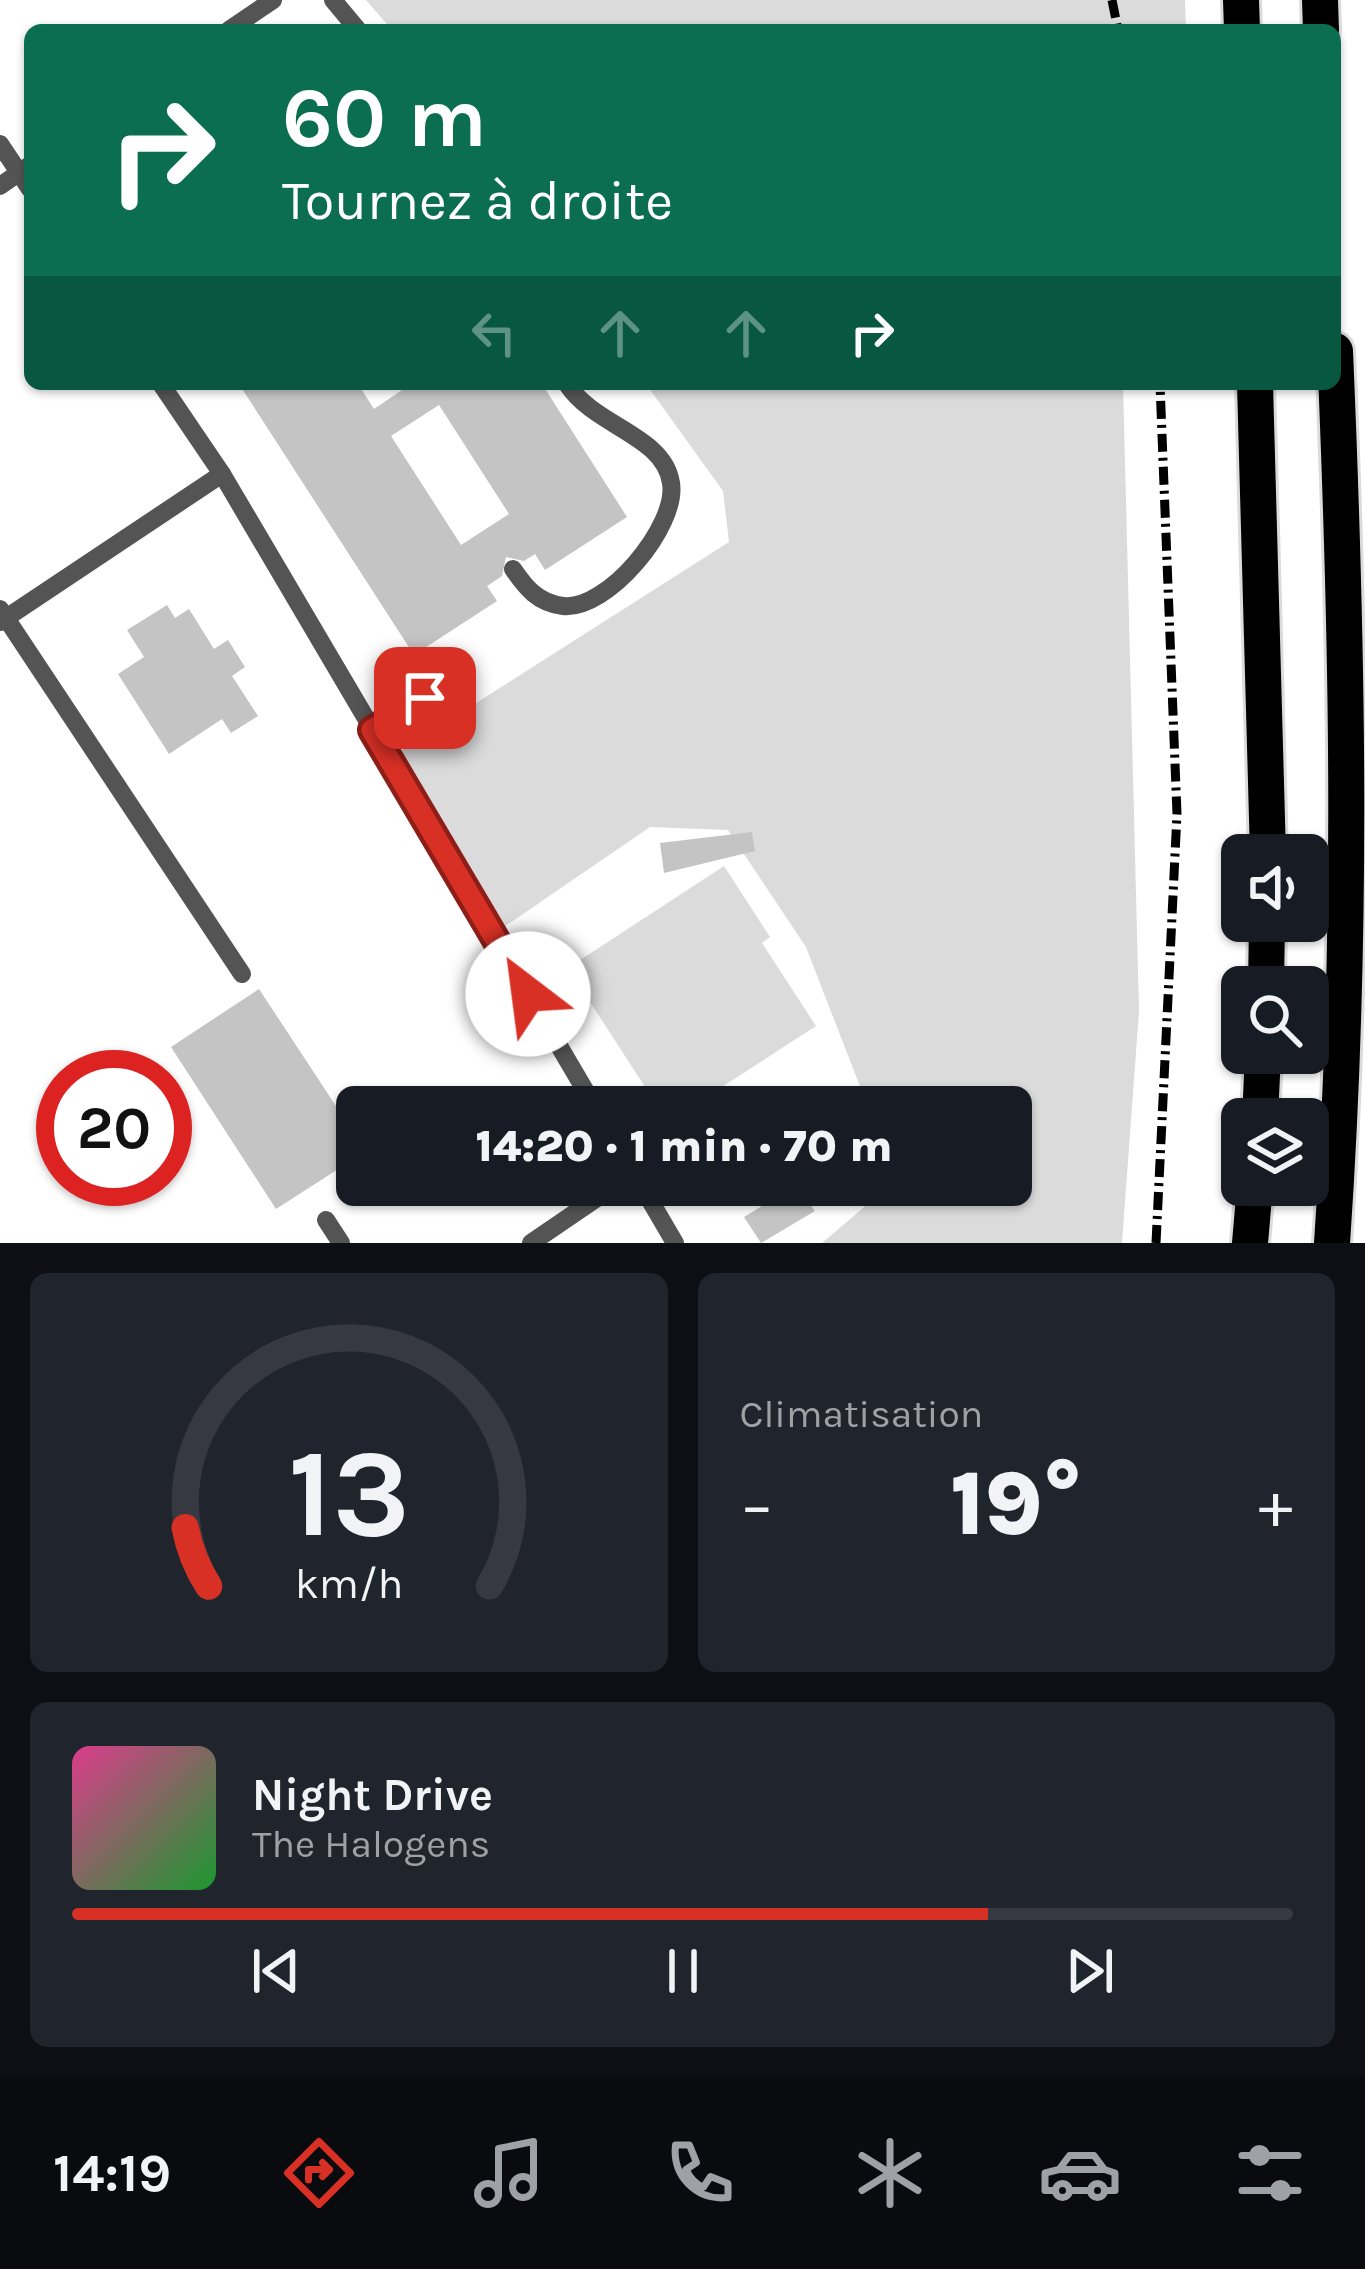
<!DOCTYPE html>
<html lang="fr">
<head>
<meta charset="utf-8">
<style>
	body { margin:0; font-family:Karla,sans-serif; background:#20242c; color:#f1f3f6; height:100vh; display:flex; flex-direction:column; font-size:45px; white-space:nowrap }
	* { box-sizing:border-box; margin:0 }
	p { font-size:39px; color:#9ea1a6 }
	.icon { flex:none; width:66px; height:66px; fill:none; stroke:currentColor; stroke-width:2; stroke-linecap:round; stroke-linejoin:round }
	.map { position:relative; height:1243px; overflow:hidden }
	.panel { display:flex; flex-direction:column; gap:30px; padding:30px; background:#0d0f14; flex:1 }
	.panel>* { flex:none }
	.top-card { position:absolute; left:24px; top:24px; width:1317px; height:366px; border-radius:18px; box-shadow:0 3px 9px #0004; background:#0b6e4f; color:#fff; overflow:hidden }
	.controls { position:absolute; left:1221px; top:834px; display:grid; gap:24px }
	.controls a { display:grid; place-items:center; width:108px; height:108px; border-radius:18px; background:#171b24; box-shadow:0 3px 9px #0004; font-size:60px }
	.speed { position:absolute; left:36px; top:1050px; display:flex; gap:24px; font-size:60px; font-weight:700; text-align:center }
	.speed>* { display:grid; place-content:center; width:156px; height:156px; border-radius:50%; background:#171b24; box-shadow:0 3px 9px #0004; line-height:1 }
	.speed .limit { border:18px solid #d22; background:#fff; color:#111 }
	.pin { position:absolute; display:grid; place-items:center; width:102px; height:102px; color:#fff; margin:-51px; border-radius:24px; box-shadow:0 6px 18px #0006 }
	.me { position:absolute; width:132px; margin:-66px; rotate:330deg; stroke-linejoin:round; filter:drop-shadow(0 0 9px #0008) }
	.turn { display:flex; align-items:center; gap:42px; height:252px; padding:0 60px; font-size:54px }
	.turn .icon { width:156px; height:156px; stroke-width:2.5 }
	.turn b { display:block; font-size:84px; line-height:102px }
	.lanes { display:flex; align-items:center; height:114px; padding:0 60px; background:#0003; justify-content:center; gap:60px; direction:ltr }
	.lanes .off { opacity:.35 }
	.big { font-size:90px; font-weight:800; line-height:1.1 }
	.panel .card { flex:1; display:flex; flex-direction:column; justify-content:center; gap:18px; min-width:0; padding:0 42px; border-radius:18px; background:#20242c }
	.panel .dial { align-items:center; gap:0 }
	.dial svg { height:312px; overflow:visible; fill:none; stroke:#363941; stroke-width:7; stroke-linecap:round; text-anchor:middle }
	.dial text { fill:#f1f3f6; stroke:none }
	.song { display:flex; align-items:center; gap:36px }
	.cover { width:144px; height:144px; border-radius:18px; background:linear-gradient(135deg,hsl(330 70% 55%),hsl(130 70% 35%)) }
	.played { height:12px; border-radius:6px; background:linear-gradient(90deg,#d93025 75%,#363941 75%) }
	.keys { display:flex; justify-content:space-around; direction:ltr }
	.heat { display:flex; justify-content:space-between; align-items:center; font-size:66px; direction:ltr }
	.panel .tiles { flex:1; display:grid; gap:30px; grid-template-columns:1fr 1fr }
	.card:last-child { grid-column:span 2 }
	.trip { position:absolute; left:336px; top:1086px; width:696px; height:120px; border-radius:18px; background:#171b24; box-shadow:0 3px 9px #0004; font-weight:800; line-height:120px; text-align:center }
	.tab-bar { display:flex; height:192px; justify-content:space-around; align-items:center; background:#090b0e; color:#9ea1a6 }
	.tab-bar .icon { width:84px; height:84px }
	.tab-bar .on { color:#d93025 }
	.tab-bar b { font-size:54px; color:#f1f3f6 }
	.map>svg:first-child { display:block }
	.green { fill:#dbdbdb }
	.building { fill:#c4c4c4; fill-rule:evenodd }
	.lines { fill:none; stroke-linecap:round; stroke-linejoin:round }
	.highway-casing { stroke:#dbdbdb; stroke-width:42 }
	.lane { stroke:#545454; stroke-width:18 }
	.highway { stroke:#000; stroke-width:36 }
	.rail { stroke:#000; stroke-width:9; stroke-dasharray:18 6 3 6; stroke-linecap:butt }
	.route-casing { stroke:#8d1f18; stroke-width:30 }
	.route { stroke:#d93025; stroke-width:21 }
</style>
</head>
<body>
<div class="map">
<svg width="1365" height="1243" viewBox="0 0 1365 1243">
	<rect width="100%" height="100%" fill="#fff"/>
	<!-- green -->
	<g class="green">
		<path d="M366 0H1185L1186 30H392Z"/>
		<path d="M646 384H1123L1139 1011 1122 1243H822L890 1185H1011V1107H868L806 947 728 830 650 827 504 927 401 751 729 542 723 491Z"/>
		<path d="M724 866 770 937 762 943 816 1026 691 1107H658L568 968Z"/>
	</g>
	<!-- building -->
	<g class="building">
		<path d="M239 384H358L374 409 411 384H542L627 517 545 570 535 554 524 561 506 557 502 576 487 586 497 601 414 655ZM439 405 509 514 461 545 391 436Z"/>
		<path d="M167 605 175 618 189 609 214 649 228 640 245 667 232 676 258 716 231 733 222 719 169 754 118 674 144 657 127 630Z"/>
		<path d="M752 832 755 851 664 873 660 843Z"/>
		<path d="M259 989 357 1138V1157L276 1209 171 1047Z"/>
		<path d="M796 1185 815 1211 761 1243 744 1217Z"/>
	</g>
	<g class="lines">
		<defs>
			<g id="highway">
				<path d="M1241 0 1242 30"/>
				<path d="M1320 0 1321 30"/>
				<path d="M1255 384 1268 855"/>
				<path d="M1266 987 1267 921"/>
				<path d="M1260 1119 1263 1053"/>
				<path d="M1250 1243 1255 1185"/>
				<path d="M1332 1243C1353 940 1348 655 1335 351"/>
			</g>
		</defs>
		<!-- highway casing -->
		<use href="#highway" class="highway-casing"/>
		<!-- lane -->
		<g class="lane">
			<path d="M333 0 358 30"/>
			<path d="M229 30 273 0"/>
			<path d="M0 144 30 189"/>
			<path d="M0 186 30 165"/>
			<path d="M161 384 222 474 595 1107"/>
			<path d="M513 569C526 588 538 603 563 606 607 611 678 526 671 483 664 435 595 427 567 384"/>
			<path d="M0 609 242 974"/>
			<path d="M0 622 222 474"/>
			<path d="M372 730 425 698"/>
			<path d="M641 1185 675 1243"/>
			<path d="M326 1220 341 1243"/>
			<path d="M531 1243 616 1185"/>
		</g>
		<!-- highway -->
		<use href="#highway" class="highway"/>
		<!-- rail -->
		<g class="rail">
			<path d="M1112 0 1118 30"/>
			<path d="M1156 1243 1177 814 1160 384"/>
		</g>
	</g>
	<g class="lines">
		<defs>
			<path id="route" d="M425 698 372 730 528 994"/>
		</defs>
		<!-- route casing -->
		<use href="#route" class="route-casing"/>
		<!-- route -->
		<use href="#route" class="route"/>
	</g>
</svg>
<div class="controls">
<a><svg class="icon" aria-label="sound" viewBox="0 0 24 24"><path d="M4 9h4l5-4v14l-5-4H4zM17 9q2 3 0 6"/></svg></a>
<a><svg class="icon" aria-label="search" viewBox="0 0 24 24"><circle cx="10" cy="10" r="6"/><path d="M15 15l6 6"/></svg></a>
<a><svg class="icon" aria-label="layers" viewBox="0 0 24 24"><path d="M12 4l9 5-9 5-9-5zM3 14l9 5 9-5"/></svg></a>
</div>
<div class="speed"><div class="limit">20</div></div>
<div class="pin" style="left:425px;top:698px;background:#d93025"><svg class="icon" aria-label="arrive" viewBox="0 0 24 24"><path d="M6 21V4h12l-3 4 3 4H6"/></svg></div>
<svg class="me" style="left:528px;top:994px" viewBox="-20 -20 40 40"><circle r="19" fill="#fff"/><path d="M0-13L10 11 0 6-10 11z" fill="#d93025"/></svg>
<div class="trip">14:20 · 1 min · 70 m</div>
<div class="top-card">
<div class="turn"><svg class="icon" aria-label="right" viewBox="0 0 24 24"><path d="M7 20v-9h11M14 6l5 5-5 5"/></svg><div><b>60 m</b>Tournez à droite</div></div>
<div class="lanes"><svg class="icon off" aria-label="left" viewBox="0 0 24 24"><path d="M17 20v-9H6M10 6l-5 5 5 5"/></svg><svg class="icon off" aria-label="ahead" viewBox="0 0 24 24"><path d="M12 20V5M6 11l6-6 6 6"/></svg><svg class="icon off" aria-label="ahead" viewBox="0 0 24 24"><path d="M12 20V5M6 11l6-6 6 6"/></svg><svg class="icon" aria-label="right" viewBox="0 0 24 24"><path d="M7 20v-9h11M14 6l5 5-5 5"/></svg></div>
</div>
</div>
<section class="panel">
<div class="tiles">
<div class="card dial"><svg viewBox="0 0 100 80">
<path d="M14 69A42 42 0 1 1 86 69"/>
<path d="M14 69A42 42 0 0 1 8 54" stroke="#d93025"/>
<text x="50" y="56" font-size="32" font-weight="700">13</text>
<text x="50" y="72" font-size="11">km/h</text>
</svg></div>
<div class="card"><p>Climatisation</p>
<div class="heat"><a>−</a><b class="big">19°</b><a>+</a></div>
</div>
<div class="card">
<div class="song"><i class="cover"></i><div><b>Night Drive</b><p>The Halogens</p></div></div>
<div class="played"></div>
<div class="keys"><svg class="icon" aria-label="previous" viewBox="0 0 24 24"><path d="M18 5L8 12l10 7zM5 5v14"/></svg><svg class="icon" aria-label="pause" viewBox="0 0 24 24"><path d="M8 5v14M16 5v14"/></svg><svg class="icon" aria-label="next" viewBox="0 0 24 24"><path d="M6 5l10 7-10 7zM19 5v14"/></svg></div>
</div>
</div>
</section>
<nav class="tab-bar">
<b>14:19</b>
<svg class="icon on" aria-label="directions" viewBox="0 0 24 24"><path d="M12 3l9 9-9 9-9-9zM9 14v-3h6M13 9l2 2-2 2"/></svg>
<svg class="icon" aria-label="music" viewBox="0 0 24 24"><path d="M9 18V5l10-2v13"/><circle cx="6" cy="18" r="3"/><circle cx="16" cy="16" r="3"/></svg>
<svg class="icon" aria-label="phone" viewBox="0 0 24 24"><path d="M5 4h4l2 5-3 2q2 4 5 5l2-3 5 2v4C11 20 4 13 5 4z"/></svg>
<svg class="icon" aria-label="climate" viewBox="0 0 24 24"><path d="M12 3v18M4 7l16 10M4 17L20 7"/></svg>
<svg class="icon" aria-label="car" viewBox="0 0 24 24"><path d="M5 17H2v-5l4-1 3-4h7l3 4 3 1v5h-3M9 17h6M6 11h13"/><circle cx="7" cy="17" r="2"/><circle cx="17" cy="17" r="2"/></svg>
<svg class="icon" aria-label="filters" viewBox="0 0 24 24"><path d="M4 7h16M4 17h16"/><circle cx="9" cy="7" r="2"/><circle cx="15" cy="17" r="2"/></svg>
</nav>
</body>
</html>
